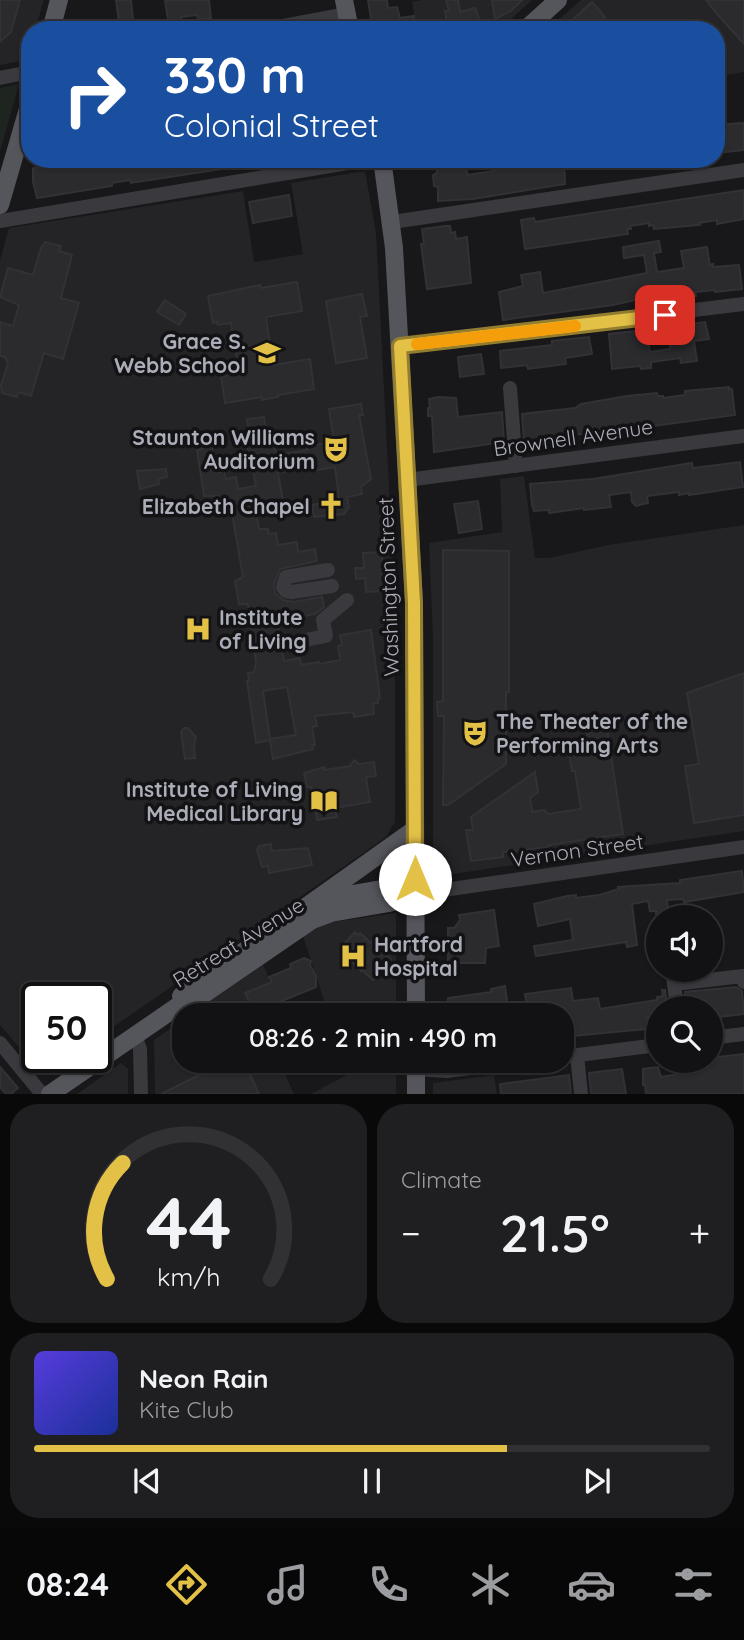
<!DOCTYPE html>
<html lang="en">
<head>
<meta charset="utf-8">
<style>
	body { margin:0; font-family:Quicksand,sans-serif; background:#1f1f21; color:#f1f3f6; height:100vh; display:flex; flex-direction:column; font-size:26px; white-space:nowrap }
	* { box-sizing:border-box; margin:0 }
	p { font-size:23px; color:#9c9da0 }
	.icon { flex:none; width:38px; height:38px; fill:none; stroke:currentColor; stroke-width:2; stroke-linecap:round; stroke-linejoin:round }
	.map { position:relative; height:1094px; overflow:hidden }
	.details { display:flex; flex-direction:column; gap:10px; padding:10px; background:#0a090a; flex:1 }
	.details>* { flex:none }
	.top-card { position:absolute; left:21px; top:21px; width:704px; height:147px; border-radius:28px; box-shadow:0 2px 5px #0004,0 0 0 2px #313133; background:#1a4fa0; color:#fff; overflow:hidden }
	.controls { position:absolute; left:646px; top:905px; display:grid; gap:14px }
	.controls a { display:grid; place-items:center; width:77px; height:77px; border-radius:50%; background:#121113; box-shadow:0 2px 5px #0004,0 0 0 2px #313133; font-size:35px }
	.speed { position:absolute; left:21px; top:982px; display:flex; gap:14px; font-size:35px; font-weight:700; text-align:center }
	.speed>* { display:grid; place-content:center; width:91px; height:91px; border-radius:50%; background:#121113; box-shadow:0 2px 5px #0004,0 0 0 2px #313133; line-height:1 }
	.speed .limit { border:4px solid #111; border-radius:10px; background:#fff; color:#111 }
	.pin { position:absolute; display:grid; place-items:center; width:60px; height:60px; color:#fff; margin:-30px; border-radius:14px; box-shadow:0 4px 10px #0006 }
	.me { position:absolute; width:77px; margin:-38px; rotate:0deg; stroke-linejoin:round; filter:drop-shadow(0 0 5px #0008) }
	.turn { display:flex; align-items:center; gap:24px; height:147px; padding:0 28px; font-size:32px }
	.turn .icon { width:91px; height:91px; stroke-width:2.5 }
	.turn b { display:block; font-size:49px; line-height:60px }
	.big { font-size:52px; font-weight:600; line-height:1.1 }
	.details .widget { flex:1; display:flex; flex-direction:column; justify-content:center; gap:10px; min-width:0; padding:0 24px; border-radius:28px; background:#1f1f21 }
	.details .dial { align-items:center; gap:0 }
	.dial svg { height:182px; overflow:visible; fill:none; stroke:#313133; stroke-width:7; stroke-linecap:round; text-anchor:middle }
	.dial text { fill:#f1f3f6; stroke:none }
	.song { display:flex; align-items:center; gap:21px }
	.cover { width:84px; height:84px; border-radius:10px; background:linear-gradient(135deg,hsl(250 70% 55%),hsl(230 70% 35%)) }
	.played { height:7px; border-radius:4px; background:linear-gradient(90deg,#e2c146 70%,#313133 70%) }
	.keys { display:flex; justify-content:space-around; direction:ltr }
	.heat { display:flex; justify-content:space-between; align-items:center; font-size:38px; direction:ltr }
	.details .tiles { flex:1; display:grid; gap:10px; grid-template-columns:1fr 1fr }
	.widget:last-child { grid-column:span 2 }
	.trip { position:absolute; left:172px; top:1003px; width:402px; height:70px; border-radius:28px; background:#121113; box-shadow:0 2px 5px #0004,0 0 0 2px #313133; font-weight:600; line-height:70px; text-align:center }
	.dock { display:flex; height:112px; justify-content:space-around; align-items:center; background:#070708; color:#9c9da0 }
	.dock .icon { width:49px; height:49px }
	.dock .current { color:#e2c146 }
	.dock b { font-size:32px; color:#f1f3f6 }
	.map>svg:first-child { display:block }
	.built { fill:#242326 }
	.green { fill:#1e241f }
	.building { fill:#2b2a2d; stroke:#323135; stroke-width:2; fill-rule:evenodd }
	.lines { fill:none; stroke-linecap:round; stroke-linejoin:round }
	.minor { stroke:#39393e; stroke-width:14 }
	.major { stroke:#55565c; stroke-width:18 }
	.route-casing { stroke:#937d2e; stroke-width:18 }
	.route { stroke:#e2c146; stroke-width:12 }
	.slow { stroke:#f59e0b; stroke-width:12 }
	.labels { text-anchor:middle; dominant-baseline:central; stroke-width:7; stroke-linejoin:round; paint-order:stroke }
	.poi-label { font-size:21px; font-weight:bold; fill:#abadb8; stroke:#131214; text-anchor:end }
	.street-label { font-size:21px; fill:#abadb8; stroke:#131214 }
</style>
</head>
<body>
<div class="map">
<svg width="744" height="1094" viewBox="0 0 744 1094">
	<rect width="100%" height="100%" fill="#181719"/>
	<!-- built -->
	<g class="built">
		<path d="M0 0H44L35 30H30V48L26 60 0 65Z"/>
		<path d="M421 0H532L499 30H417L412 2Z"/>
		<path d="M581 0H744V72L716 77V30H547Z"/>
		<path d="M365 171 376 233 395 603V822L386 837 362 854 96 1039V998H37V1057H70L44 1076 0 1025V260L9 228 243 191 254 262 303 254 291 183Z"/>
		<path d="M524 476 535 558H549L608 545 744 525V831L433 877V639L429 543 502 532 500 479Z"/>
		<path d="M396 913V1007L327 1009 303 936 319 924Z"/>
		<path d="M263 964 284 1015H190Z"/>
		<path d="M184 1019V1060L279 1061 294 1094H155L154 1040Z"/>
		<path d="M371 1062H396V1094H311Z"/>
		<path d="M121 1063 128 1069V1094H77Z"/>
		<path d="M494 1075 497 1094H433V1083Z"/>
	</g>
	<!-- green -->
	<path class="green" d="M19 84 0 152V88Z"/>
	<!-- building -->
	<g class="building">
		<path d="M0 0H20L11 32 0 42Z"/>
		<path d="M116 0H131L134 30H120Z"/>
		<path d="M172 0H209L211 18 198 20 197 15 181 17 182 22 169 25 165 1Z"/>
		<path d="M368 0H387L388 8 397 7 400 18 414 16 415 26 401 29 400 21 388 23 386 26 372 25Z"/>
		<path d="M446 0H458L460 12 475 8 483 30H448L445 11H449Z"/>
		<path d="M492 0H522L511 11 495 19Z"/>
		<path d="M706 0H744V44L718 15Z"/>
		<path d="M592 2 605 17 602 20 611 30H577L570 22Z"/>
		<path d="M744 123V150L717 153 716 128 728 124Z"/>
		<path d="M92 159 108 160 109 168 128 165 127 159H269V164L241 168V166L131 183 130 180 112 183V186L37 198 33 182V168Z"/>
		<path d="M436 159H466L467 175 494 171 493 159H564L565 184 473 199 438 201V187L434 186 433 175 437 173Z"/>
		<path d="M744 190V219L717 224V220L699 223 700 225 654 229 653 225 649 226V223L630 226 631 229H627L628 234 525 249 521 220 534 218 535 222 553 219Z"/>
		<path d="M289 195 292 216 253 223 249 202Z"/>
		<path d="M445 226H450L451 233 455 232 456 239 467 237 471 283 427 289 421 244H424L422 229Z"/>
		<path d="M659 241 661 252 654 253 657 272 684 268 681 251 707 247 710 265 713 264V267L739 265 742 289 715 292 714 290 695 292 696 296 685 298 641 303 640 299 613 305 503 320 499 292 523 286 521 275 540 272 543 293 647 273 644 255 624 258 623 247Z"/>
		<path d="M45 242 61 246 59 251 72 255 61 298 79 303 63 359 44 353 31 396 18 392 17 397 2 393 1 385 8 363 5 357 0 356V322L13 326 19 305 0 297 8 268 33 275 41 248Z"/>
		<path d="M297 282 302 311 266 317 273 365 310 359 314 389 278 395V397L267 399 262 400V397L225 403 221 376H226L225 373 239 371 231 323 218 325 217 322 213 323 208 296 260 285 261 288Z"/>
		<path d="M362 294 367 316 360 317 367 358 336 363 326 301Z"/>
		<path d="M165 300 186 314 179 325 157 312Z"/>
		<path d="M705 322 709 339 694 341 697 361 681 363 680 358 651 362V368L641 369 640 366 612 369 609 334 646 330 650 352 670 349 669 327Z"/>
		<path d="M589 337 592 354 565 358 566 364 528 369 527 365 501 368 500 351 552 345V341Z"/>
		<path d="M481 354 484 374 460 377 458 357Z"/>
		<path d="M729 387V390L732 389 735 415 602 433 564 435V438L524 444 522 414 575 408 581 404 627 396 657 393 658 396H663V398L685 395V391Z"/>
		<path d="M438 397 456 398 458 417 502 412 504 442 434 452 432 416H428V408H430L429 399Z"/>
		<path d="M361 404 363 415H359L371 479 361 487 362 494 347 497 349 507 344 514 314 517 312 505 339 499 335 467 311 471 310 466 278 473 284 507 256 512 259 529H268L269 534 276 533 278 545 297 542 298 552 315 549 317 561 280 569 274 584 275 593 283 600 293 602 322 597 324 607 315 614 280 620 281 625 278 626 284 661 300 658 301 665 319 662V664L340 660 338 646 342 645 340 635 371 630 380 698 378 699V703L373 704 374 714 354 717 353 712 315 716 317 726 312 727 315 745H312L313 749 273 759 270 740 256 743 247 681H249L248 673 254 672 256 663 248 604H239L235 581 243 577 233 519 229 510 222 512 218 496H204L197 450 212 446 216 473 224 472 226 479 236 477 238 489 256 486 252 465 245 461 249 458 246 437 250 436 247 419 264 417 269 445 273 444 277 455 307 450V447L334 441 329 409ZM287 687 296 735 270 739 263 691Z"/>
		<path d="M740 462 743 487 689 495V493L679 495V492L647 496 648 503 636 506 632 502 631 492 609 495 611 507 584 510V508L549 513V510L534 511 532 505 530 484 593 479 692 463 693 468Z"/>
		<path d="M166 469 167 477 158 479 159 484 140 489 137 471Z"/>
		<path d="M478 501 482 529 459 533 454 504Z"/>
		<path d="M443 550 509 551V692H506V764L448 805H443L444 716H438L437 702 443 701Z"/>
		<path d="M382 552 383 591 366 592 365 578 356 579 355 568H364L363 553Z"/>
		<path d="M744 673V815L694 823 685 766 699 764 687 693Z"/>
		<path d="M606 722 623 834 549 845 550 847 503 852V857L471 861 466 830H473L471 817 535 772 538 792 530 798 532 812 544 810 548 814 581 809 575 771H572L568 748Z"/>
		<path d="M184 728H188L196 737 194 745 195 758 185 759 181 732Z"/>
		<path d="M354 760 359 764 374 762 376 776 366 777 370 802 335 808 337 817 317 820 312 789 311 787H307L304 773 324 767V770L350 766Z"/>
		<path d="M271 844 272 851 308 848 312 865 269 873 268 866 262 867 257 850 259 846Z"/>
		<path d="M742 871 744 892 684 902 683 899 667 900 668 908 665 909V913L656 914V911H650L648 901 632 904 637 945 627 947 626 942 536 956 534 946 573 940 570 919 538 926 534 904 567 896 576 895V898L599 895 619 889 618 887 680 883V880Z"/>
		<path d="M494 910 499 946 486 948 485 963H448V928H454L460 920 459 915Z"/>
		<path d="M355 932 358 935 360 933 371 943 372 941 391 960 388 963 392 966 384 975 380 972 373 980 362 970 361 971 343 952 347 947 344 944Z"/>
		<path d="M304 958 311 961 310 965 316 976V987L274 1004 279 1015H256L245 993 272 982 269 977 291 968 290 964Z"/>
		<path d="M505 986 509 1015H466V1012L448 1014V998L491 992V989Z"/>
		<path d="M736 987 742 991 744 1014 710 1018V1008H686L685 992Z"/>
		<path d="M571 988 573 1001 598 998 600 1009 657 1000V997L663 996 662 990H665L667 1008H658V1015L647 1017 646 1029 562 1037V1015H528L525 994Z"/>
		<path d="M744 1054V1094H646L645 1085H643V1069L658 1067 661 1077 678 1074 677 1064 680 1063 710 1060V1058Z"/>
		<path d="M229 1060H243L245 1063 259 1094H161Z"/>
		<path d="M0 1067 18 1088 11 1094H6L0 1087Z"/>
		<path d="M622 1069 626 1094H591L589 1073Z"/>
		<path d="M569 1075 571 1094H501L500 1084Z"/>
	</g>
	<g class="lines">
		<!-- minor -->
		<g class="minor">
			<path d="M262 30 347 14"/>
			<path d="M0 78 30 72"/>
			<path d="M0 221 372 159"/>
			<path d="M392 222 744 170"/>
			<path d="M400 346 744 304"/>
			<path d="M510 388 516 466"/>
			<path d="M407 480 744 436"/>
			<path d="M328 570 286 577 283 587 286 591 292 592 332 586"/>
			<path d="M300 641 326 636 323 620 347 600"/>
			<path d="M416 894 744 847"/>
			<path d="M673 976 677 1008"/>
			<path d="M683 983 743 976 744 982"/>
			<path d="M135 1035 140 1049 141 1094"/>
			<path d="M710 1038 744 1034"/>
			<path d="M0 1043 42 1094"/>
			<path d="M577 1055 581 1094"/>
			<path d="M562 1057 658 1045"/>
			<path d="M416 1069 447 1071 530 1060"/>
		</g>
		<!-- major -->
		<g class="major">
			<path d="M344 0 350 30"/>
			<path d="M51 30 59 0"/>
			<path d="M525 30 558 0"/>
			<path d="M382 159 394 248 414 603 416 1015"/>
			<path d="M0 205 30 102"/>
			<path d="M324 899 387 888 413 894"/>
			<path d="M181 996 415 829"/>
			<path d="M416 1060V1094"/>
			<path d="M50 1094 178 1006 188 1005 312 920 331 913 389 903 416 894"/>
		</g>
	</g>
	<g class="lines">
		<defs>
			<path id="route" d="M415 879 414 603 400 346 665 315"/>
		</defs>
		<!-- route casing -->
		<use href="#route" class="route-casing"/>
		<!-- route -->
		<use href="#route" class="route"/>
		<!-- slow -->
		<path class="slow" d="M417 344 575 326"/>
	</g>
	<!-- icons -->
	<defs>
		<symbol id="school-bare" viewBox="-9 -9 18 18"><path d="M0-5L7-2L0 1L-7-2ZM-4 1L0 2.5L4 1V4Q0 6-4 4Z" fill="#e2c146" stroke="#131214" stroke-width="2.5" paint-order="stroke"/></symbol>
		<symbol id="theatre-bare" viewBox="-9 -9 18 18"><path d="M-5-5.5Q0-4 5-5.5V0Q5 5 0 6Q-5 5-5 0ZM-3.3-2.5H-1v1.5H-3.3ZM1-2.5H3.3v1.5H1ZM-2.8 1Q0 5.5 2.8 1Z" fill="#e2c146" stroke="#131214" stroke-width="2.5" paint-order="stroke"/></symbol>
		<symbol id="church-bare" viewBox="-9 -9 18 18"><path d="M-1.2-6h2.4v3.5h3.3v2.4h-3.3V6h-2.4V-.1h-3.3v-2.4h3.3Z" fill="#e2c146" stroke="#131214" stroke-width="2.5" paint-order="stroke"/></symbol>
		<symbol id="hospital-bare" viewBox="-9 -9 18 18"><path d="M-5-5h3v3.5h4V-5h3V5h-3V1.5h-4V5h-3Z" fill="#e2c146" stroke="#131214" stroke-width="2.5" paint-order="stroke"/></symbol>
		<symbol id="library-bare" viewBox="-9 -9 18 18"><path d="M-6-4Q-3-5.5-.7-3.5V5Q-3 3-6 4ZM6-4Q3-5.5 .7-3.5V5Q3 3 6 4Z" fill="#e2c146" stroke="#131214" stroke-width="2.5" paint-order="stroke"/></symbol>
	</defs>
	<g fill-rule="evenodd">
		<use href="#school-bare" x="248" y="334" width="38" height="38"/>
		<use href="#theatre-bare" x="317" y="430" width="38" height="38"/>
		<use href="#church-bare" x="312" y="487" width="38" height="38"/>
		<use href="#hospital-bare" x="179" y="610" width="38" height="38"/>
		<use href="#theatre-bare" x="456" y="714" width="38" height="38"/>
		<use href="#library-bare" x="305" y="782" width="38" height="38"/>
		<use href="#hospital-bare" x="334" y="937" width="38" height="38"/>
	</g>
	<g class="labels">
		<!-- poi labels -->
		<g class="poi-label">
			<text x="246" y="341">Grace S.<tspan x="246" dy="24">Webb School</tspan></text>
			<text x="315" y="437">Staunton Williams<tspan x="315" dy="24">Auditorium</tspan></text>
			<text x="310" y="506">Elizabeth Chapel</text>
			<text x="219" y="617" text-anchor="start">Institute<tspan x="219" dy="24">of Living</tspan></text>
			<text x="496" y="721" text-anchor="start">The Theater of the<tspan x="496" dy="24">Performing Arts</tspan></text>
			<text x="303" y="789">Institute of Living<tspan x="303" dy="24">Medical Library</tspan></text>
			<text x="374" y="944" text-anchor="start">Hartford<tspan x="374" dy="24">Hospital</tspan></text>
		</g>
		<!-- street labels -->
		<g class="street-label">
			<text transform="translate(573 437) rotate(-8)">Brownell Avenue</text>
			<text transform="translate(388 587) rotate(-92)">Washington Street</text>
			<text transform="translate(577 850) rotate(-8)">Vernon Street</text>
			<text transform="translate(238 942) rotate(-32)">Retreat Avenue</text>
		</g>
	</g>
</svg>
<div class="controls">
<a><svg class="icon" aria-label="sound" viewBox="0 0 24 24"><path d="M4 9h4l5-4v14l-5-4H4zM17 9q2 3 0 6"/></svg></a>
<a><svg class="icon" aria-label="search" viewBox="0 0 24 24"><circle cx="10" cy="10" r="6"/><path d="M15 15l6 6"/></svg></a>
</div>
<div class="speed"><div class="limit">50</div></div>
<div class="pin" style="left:665px;top:315px;background:#d93025"><svg class="icon" aria-label="arrive" viewBox="0 0 24 24"><path d="M6 21V4h12l-3 4 3 4H6"/></svg></div>
<svg class="me" style="left:415px;top:879px" viewBox="-20 -20 40 40"><circle r="19" fill="#fff"/><path d="M0-13L10 11 0 6-10 11z" fill="#e2c146"/></svg>
<div class="trip">08:26 · 2 min · 490 m</div>
<div class="top-card">
<div class="turn"><svg class="icon" aria-label="right" viewBox="0 0 24 24"><path d="M7 20v-9h11M14 6l5 5-5 5"/></svg><div><b>330 m</b>Colonial Street</div></div>
</div>
</div>
<section class="details">
<div class="tiles">
<div class="widget dial"><svg viewBox="0 0 100 80">
<path d="M14 69A42 42 0 1 1 86 69"/>
<path d="M14 69A42 42 0 0 1 21 18" stroke="#e2c146"/>
<text x="50" y="56" font-size="32" font-weight="700">44</text>
<text x="50" y="72" font-size="11">km/h</text>
</svg></div>
<div class="widget"><p>Climate</p>
<div class="heat"><a>−</a><b class="big">21.5°</b><a>+</a></div>
</div>
<div class="widget">
<div class="song"><i class="cover"></i><div><b>Neon Rain</b><p>Kite Club</p></div></div>
<div class="played"></div>
<div class="keys"><svg class="icon" aria-label="previous" viewBox="0 0 24 24"><path d="M18 5L8 12l10 7zM5 5v14"/></svg><svg class="icon" aria-label="pause" viewBox="0 0 24 24"><path d="M8 5v14M16 5v14"/></svg><svg class="icon" aria-label="next" viewBox="0 0 24 24"><path d="M6 5l10 7-10 7zM19 5v14"/></svg></div>
</div>
</div>
</section>
<nav class="dock">
<b>08:24</b>
<svg class="icon current" aria-label="directions" viewBox="0 0 24 24"><path d="M12 3l9 9-9 9-9-9zM9 14v-3h6M13 9l2 2-2 2"/></svg>
<svg class="icon" aria-label="music" viewBox="0 0 24 24"><path d="M9 18V5l10-2v13"/><circle cx="6" cy="18" r="3"/><circle cx="16" cy="16" r="3"/></svg>
<svg class="icon" aria-label="phone" viewBox="0 0 24 24"><path d="M5 4h4l2 5-3 2q2 4 5 5l2-3 5 2v4C11 20 4 13 5 4z"/></svg>
<svg class="icon" aria-label="climate" viewBox="0 0 24 24"><path d="M12 3v18M4 7l16 10M4 17L20 7"/></svg>
<svg class="icon" aria-label="car" viewBox="0 0 24 24"><path d="M5 17H2v-5l4-1 3-4h7l3 4 3 1v5h-3M9 17h6M6 11h13"/><circle cx="7" cy="17" r="2"/><circle cx="17" cy="17" r="2"/></svg>
<svg class="icon" aria-label="filters" viewBox="0 0 24 24"><path d="M4 7h16M4 17h16"/><circle cx="9" cy="7" r="2"/><circle cx="15" cy="17" r="2"/></svg>
</nav>
</body>
</html>
